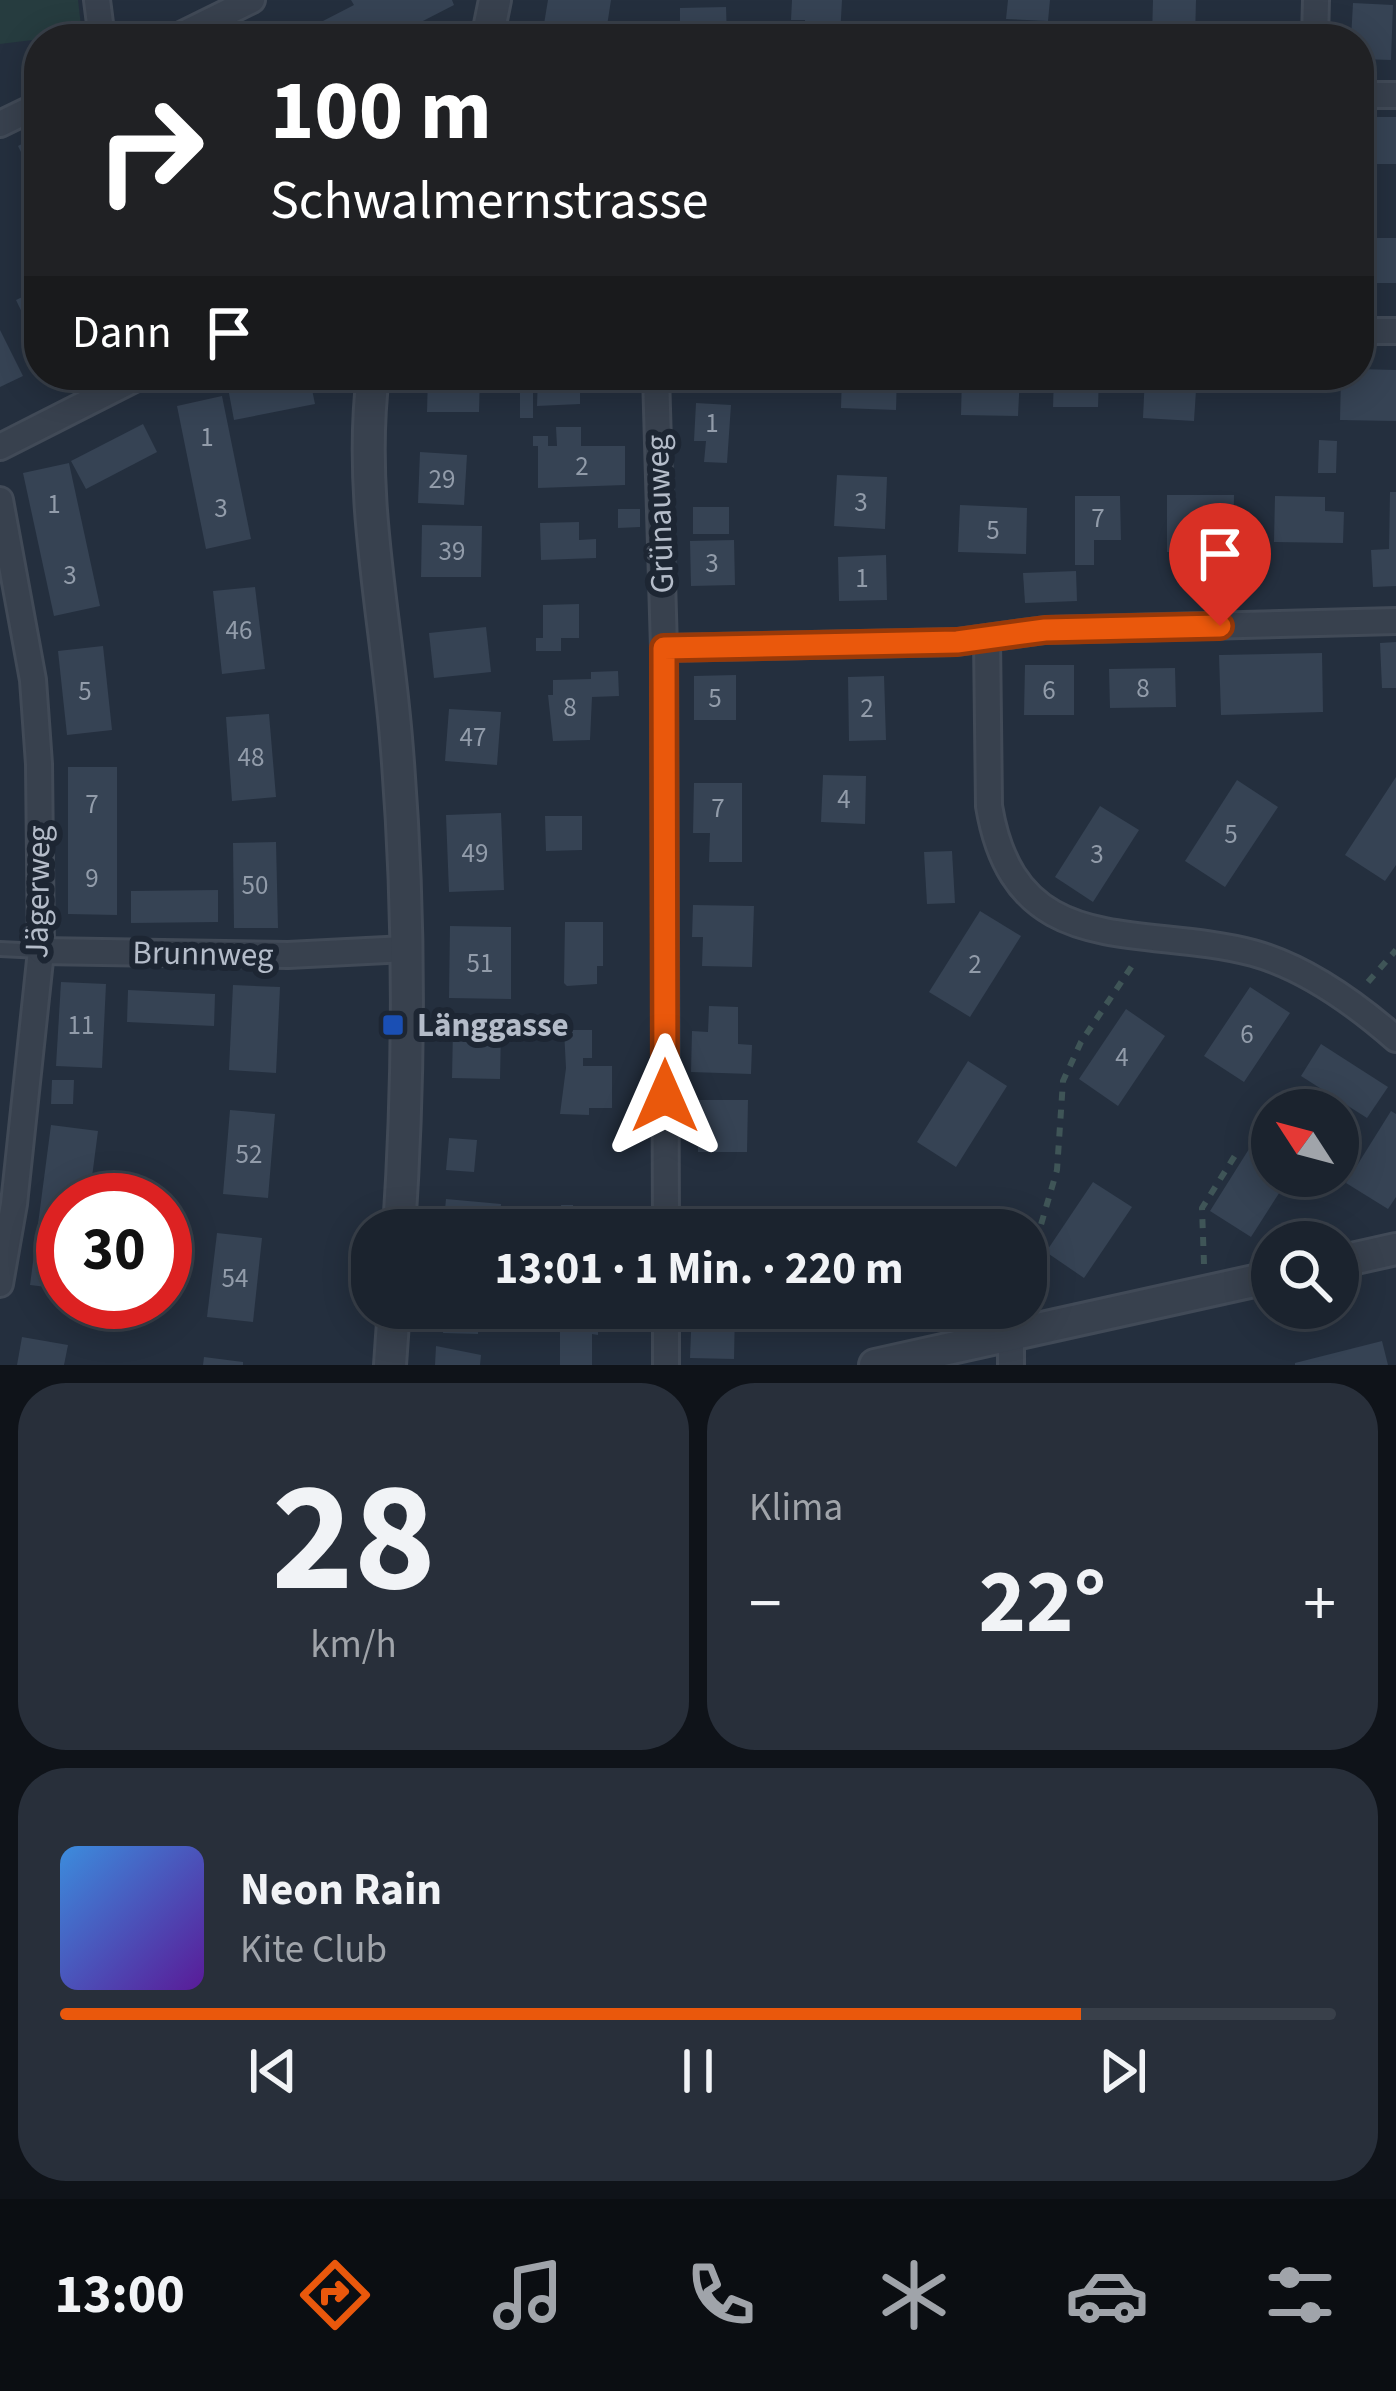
<!DOCTYPE html>
<html lang="de">
<head>
<meta charset="utf-8">
<style>
	body { margin:0; font-family:"Source Sans 3",sans-serif; background:#282f3a; color:#f1f3f6; height:100vh; display:flex; flex-direction:column; font-size:45px; white-space:nowrap }
	* { box-sizing:border-box; margin:0 }
	p { font-size:39px; color:#a0a4aa }
	.icon { flex:none; width:66px; height:66px; fill:none; stroke:currentColor; stroke-width:2; stroke-linecap:round; stroke-linejoin:round }
	.map { position:relative; height:1365px; overflow:hidden }
	.details { display:flex; flex-direction:column; gap:18px; padding:18px; background:#0f1319; flex:1 }
	.details>* { flex:none }
	.guide { position:absolute; left:24px; top:24px; width:1350px; height:366px; border-radius:48px; box-shadow:0 6px 30px #0003,0 0 0 3px #39404a; background:#202124; color:#fff; overflow:hidden }
	.needle { width:78px; rotate:306deg }
	.fabs { position:absolute; left:1251px; top:1089px; display:grid; gap:24px }
	.fabs a { display:grid; place-items:center; width:108px; height:108px; border-radius:50%; background:#1b232e; box-shadow:0 6px 30px #0003,0 0 0 3px #39404a; font-size:60px }
	.speed { position:absolute; left:36px; top:1173px; display:flex; gap:24px; font-size:60px; font-weight:700; text-align:center }
	.speed>* { display:grid; place-content:center; width:156px; height:156px; border-radius:50%; background:#1b232e; box-shadow:0 6px 30px #0003,0 0 0 3px #39404a; line-height:1 }
	.speed .limit { border:18px solid #d22; background:#fff; color:#111 }
	.pin { position:absolute; display:grid; place-items:center; width:102px; height:102px; color:#fff; margin:-123px -51px; border-radius:50% 50% 50% 0; rotate:-45deg; box-shadow:0 0 12px #0007 }
	.pin .icon { rotate:45deg }
	.me { position:absolute; width:132px; margin:-66px; rotate:0deg; stroke-linejoin:round; filter:drop-shadow(0 0 9px #0008) }
	.turn { display:flex; align-items:center; gap:42px; height:252px; padding:0 48px; font-size:54px }
	.turn .icon { width:156px; height:156px; stroke-width:2.5 }
	.turn b { display:block; font-size:84px; line-height:102px }
	.then { display:flex; align-items:center; height:114px; padding:0 48px; background:#0003; gap:24px; font-size:45px }
	.big { font-size:90px; font-weight:700; line-height:1.1 }
	.details .widget { flex:1; display:flex; flex-direction:column; justify-content:center; gap:18px; min-width:0; padding:0 42px; border-radius:48px; background:#282f3a }
	.details .dial { align-items:center; gap:0 }
	.dial b { font-size:156px; line-height:1 }
	.song { display:flex; align-items:center; gap:36px }
	.cover { width:144px; height:144px; border-radius:18px; background:linear-gradient(135deg,hsl(210 70% 55%),hsl(270 70% 35%)) }
	.played { height:12px; border-radius:6px; background:linear-gradient(90deg,#ea580c 80%,#39404a 80%) }
	.keys { display:flex; justify-content:space-around; direction:ltr }
	.heat { display:flex; justify-content:space-between; align-items:center; font-size:66px; direction:ltr }
	.details .tiles { flex:1; display:grid; gap:18px; grid-template-columns:1fr 1fr }
	.widget:last-child { grid-column:span 2 }
	.trip { position:absolute; left:351px; top:1209px; width:696px; height:120px; border-radius:48px; background:#1b232e; box-shadow:0 6px 30px #0003,0 0 0 3px #39404a; font-weight:700; line-height:120px; text-align:center }
	.tabs { display:flex; height:192px; justify-content:space-around; align-items:center; background:#0b0e12; color:#a0a4aa }
	.tabs .icon { width:84px; height:84px }
	.tabs .on { color:#ea580c }
	.tabs b { font-size:54px; color:#f1f3f6 }
	.map>svg:first-child { display:block }
	.green { fill:#263c3f }
	.building { fill:#364354 }
	.lines { fill:none; stroke-linecap:round; stroke-linejoin:round }
	.service-casing { stroke:#414a57; stroke-width:18 }
	.minor-casing { stroke:#414a57; stroke-width:30 }
	.tertiary-casing { stroke:#414a57; stroke-width:36 }
	.path { stroke:#3f5557; stroke-width:6; stroke-dasharray:9 9; stroke-linecap:butt }
	.service { stroke:#38414e; stroke-width:12 }
	.minor { stroke:#38414e; stroke-width:24 }
	.tertiary { stroke:#38414e; stroke-width:30 }
	.route-casing { stroke:#983908; stroke-width:30 }
	.route { stroke:#ea580c; stroke-width:21 }
	.transit-dot { fill:#1a4fb4; stroke:#1d2633; stroke-width:4.5 }
	.labels { text-anchor:middle; dominant-baseline:central; stroke-width:12; stroke-linejoin:round; paint-order:stroke }
	.number-label { font-size:27px; fill:#929caa }
	.street-label { font-size:33px; fill:#b4bcc9; stroke:#1d2633 }
	.poi-label { font-size:33px; font-weight:bold; fill:#b4bcc9; stroke:#1d2633; text-anchor:start }
</style>
</head>
<body>
<div class="map">
<svg width="1396" height="1365" viewBox="0 0 1396 1365">
	<rect width="100%" height="100%" fill="#242f3e"/>
	<!-- green -->
	<path class="green" d="M0 0H78L82 34 0 44Z"/>
	<!-- building -->
	<g class="building">
		<path d="M351 0H452L454 5 388 39H288L354 5Z"/>
		<path d="M548 0H611L605 39 543 30Z"/>
		<path d="M792 0H842L840 36 804 34 805 20H791Z"/>
		<path d="M1008 0H1050L1048 21 1006 19Z"/>
		<path d="M1153 0H1196L1195 38 1152 36Z"/>
		<path d="M1353 3 1393 5 1391 60 1359 59V39H1351Z"/>
		<path d="M726 7 727 39H680V8Z"/>
		<rect x="1020" y="32" width="74" height="7"/>
		<rect x="1359" y="117" width="37" height="47"/>
		<path d="M39 135V188L18 146Z"/>
		<rect x="1359" y="238" width="37" height="45"/>
		<path d="M39 289V348L16 300Z"/>
		<path d="M0 330 23 376 0 387Z"/>
		<path d="M1359 369 1396 370V421L1340 420 1341 375H1359Z"/>
		<path d="M293 375H309L315 404 234 420 228 388Z"/>
		<path d="M428 375H480L479 412H427Z"/>
		<path d="M538 375H587L586 382H580V404L537 406Z"/>
		<path d="M842 375H897L896 410 841 408Z"/>
		<path d="M962 375H1020L1018 416 961 415Z"/>
		<path d="M1054 375H1099L1098 407H1053Z"/>
		<path d="M1145 375H1197L1194 421 1143 418Z"/>
		<path d="M520 391 533 392V418H520Z"/>
		<path d="M222 396 251 539 206 549 177 406Z"/>
		<path d="M696 403 731 405 727 463 704 462 706 441H694Z"/>
		<path d="M143 424 157 452 86 489 71 461Z"/>
		<path d="M556 427H581V446H625V485L538 488V446H533V436H548V446H557Z"/>
		<path d="M1319 440 1337 441 1336 473H1318Z"/>
		<path d="M420 452 467 455 464 505 418 503Z"/>
		<path d="M69 463 100 606 54 616 23 473Z"/>
		<path d="M837 475 887 477 885 529 834 526Z"/>
		<path d="M1390 492H1396V586L1373 587 1371 550 1389 549Z"/>
		<path d="M1167 495H1234L1233 552H1167Z"/>
		<path d="M1075 496H1120L1121 540H1094V565H1075Z"/>
		<path d="M1275 496 1325 497V511L1344 512 1343 543 1274 542Z"/>
		<path d="M960 505 1027 508 1026 554 958 552Z"/>
		<rect x="693" y="507" width="36" height="27"/>
		<path d="M618 509H640V527L618 528Z"/>
		<path d="M579 522V540L596 539V558L541 560 540 523Z"/>
		<path d="M422 525 482 526 481 577H421Z"/>
		<path d="M734 540 735 585 691 586 690 541Z"/>
		<path d="M886 555 887 600 839 601 838 557Z"/>
		<path d="M1076 571 1077 601 1025 603 1023 573Z"/>
		<path d="M255 587 265 669 222 674 213 591Z"/>
		<path d="M579 604V638H561V651H536V638H543V605Z"/>
		<path d="M486 627 491 672 434 678 429 633Z"/>
		<path d="M1396 642V688H1382L1380 643Z"/>
		<path d="M103 646 112 730 67 735 58 651Z"/>
		<path d="M1322 653 1323 712 1221 715 1219 655Z"/>
		<path d="M1025 665H1074V715H1024Z"/>
		<path d="M1175 668 1176 707 1110 708 1109 669Z"/>
		<path d="M618 671 619 696 592 697 590 740 553 741 548 695H553V680L591 679V672Z"/>
		<path d="M736 675V720H694V676Z"/>
		<path d="M884 676 886 740 849 741 848 677Z"/>
		<path d="M449 709 501 712 497 765 445 761Z"/>
		<path d="M269 714 276 797 232 801 226 717Z"/>
		<path d="M68 767H117V915L68 914Z"/>
		<path d="M823 775 866 776 865 824 821 822Z"/>
		<path d="M1396 777V865L1385 881 1345 855Z"/>
		<path d="M1237 780 1278 807 1225 887 1185 861Z"/>
		<path d="M694 783H742V862H709L710 833H693Z"/>
		<path d="M1100 806 1139 830 1093 902 1055 877Z"/>
		<path d="M501 813 504 890 449 892 446 815Z"/>
		<path d="M545 816H582V850L546 851Z"/>
		<path d="M276 842 278 928H234L233 843Z"/>
		<path d="M952 851 955 903 927 904 924 852Z"/>
		<path d="M218 890V922L131 923V891Z"/>
		<path d="M693 905 754 906 752 967 702 966 703 937H692Z"/>
		<path d="M980 911 1021 936 970 1017 929 992Z"/>
		<path d="M565 922H603V966H597V984L567 986 564 983Z"/>
		<path d="M450 926 511 927V999L449 998Z"/>
		<path d="M61 982 106 984 102 1068 56 1066Z"/>
		<path d="M233 985 280 987 276 1073 229 1070Z"/>
		<path d="M1250 987 1290 1013 1244 1082 1204 1056Z"/>
		<path d="M128 990 215 994 214 1026 127 1022Z"/>
		<path d="M709 1006 738 1007V1044L752 1045 751 1074 691 1072 692 1031 708 1032Z"/>
		<path d="M1126 1009 1165 1036 1118 1106 1079 1079Z"/>
		<path d="M453 1029 501 1030 500 1079 452 1078Z"/>
		<path d="M564 1030H592V1058H583V1066H612V1108H589V1115L560 1114 566 1068Z"/>
		<path d="M1321 1044 1388 1087 1367 1118 1301 1076Z"/>
		<path d="M968 1061 1007 1086 956 1167 917 1142Z"/>
		<path d="M52 1080H74L73 1104H51Z"/>
		<path d="M698 1100H748L747 1152H698Z"/>
		<path d="M230 1110 275 1114 268 1198 223 1194Z"/>
		<path d="M1391 1111 1396 1114V1197L1388 1209 1346 1183Z"/>
		<path d="M51 1125 98 1131 89 1200H63V1289L30 1285Z"/>
		<path d="M449 1138 477 1140 474 1172 446 1170Z"/>
		<path d="M1254 1141 1272 1153V1176H1290L1251 1237 1210 1211Z"/>
		<path d="M1093 1182 1132 1207 1084 1278 1046 1252Z"/>
		<path d="M446 1199 501 1204 499 1230H443Z"/>
		<path d="M561 1205H573V1209L605 1208 606 1230H562Z"/>
		<path d="M954 1210 985 1230H941Z"/>
		<path d="M697 1220 751 1222V1230H696Z"/>
		<path d="M217 1233 262 1238 253 1322 207 1317Z"/>
		<path d="M444 1308H479L478 1334 443 1333Z"/>
		<path d="M692 1308H735L734 1359 690 1358Z"/>
		<path d="M571 1314H598V1335L592 1334V1365H560V1332H571Z"/>
		<path d="M22 1337 68 1345 64 1365H17Z"/>
		<path d="M1382 1341 1388 1365H1295V1363Z"/>
		<path d="M436 1346 481 1355 480 1365H435Z"/>
		<path d="M204 1357 243 1362V1365H203Z"/>
	</g>
	<g class="lines">
		<defs>
			<path id="service" d="M0 949 41 951"/>
			<g id="minor">
				<path d="M97 0 102 39"/>
				<path d="M173 39 252 0"/>
				<path d="M1315 39 1316 0"/>
				<path d="M1359 95H1396"/>
				<path d="M0 124 39 105"/>
				<path d="M1359 331H1396"/>
				<path d="M656 375 664 648 666 1230"/>
				<path d="M0 447 142 375"/>
				<path d="M0 500 33 680 39 764 41 951 14 1204 0 1284"/>
				<path d="M987 639 989 806C1015 963 1139 923 1253 953 1304 967 1356 1004 1396 1039"/>
				<path d="M664 648 957 642 1045 630 1396 621"/>
				<path d="M41 951 288 955 406 949"/>
				<path d="M666 1308V1365"/>
				<path d="M1011 1334V1365"/>
			</g>
			<g id="tertiary">
				<path d="M487 39 495 0"/>
				<path d="M373 375C358 497 386 617 396 738 410 902 410 1066 399 1230"/>
				<path d="M1338 1262 1396 1249"/>
				<path d="M390 1365 394 1308"/>
				<path d="M875 1365 1272 1277"/>
			</g>
		</defs>
		<!-- service casing -->
		<use href="#service" class="service-casing"/>
		<!-- minor casing -->
		<use href="#minor" class="minor-casing"/>
		<!-- tertiary casing -->
		<use href="#tertiary" class="tertiary-casing"/>
		<!-- path -->
		<g class="path">
			<path d="M1368 982 1396 950"/>
			<path d="M1204 1264 1202 1208 1236 1154"/>
			<path d="M1026 1276 1057 1170 1063 1081 1081 1042 1134 963"/>
		</g>
		<!-- service -->
		<use href="#service" class="service"/>
		<!-- minor -->
		<use href="#minor" class="minor"/>
		<!-- tertiary -->
		<use href="#tertiary" class="tertiary"/>
	</g>
	<g class="lines">
		<defs>
			<path id="route" d="M665 1096 664 648 957 642 1045 630 1220 626"/>
		</defs>
		<!-- route casing -->
		<use href="#route" class="route-casing"/>
		<!-- route -->
		<use href="#route" class="route"/>
	</g>
	<!-- markers -->
	<rect class="transit-dot" x="381" y="1013" width="24" height="24" rx="6"/>
	<g class="labels">
		<!-- number labels -->
		<g class="number-label">
			<text x="712" y="423">1</text>
			<text x="207" y="437">1</text>
			<text x="582" y="466">2</text>
			<text x="442" y="479">29</text>
			<text x="861" y="502">3</text>
			<text x="54" y="504">1</text>
			<text x="221" y="508">3</text>
			<text x="1098" y="518">7</text>
			<text x="993" y="530">5</text>
			<text x="452" y="551">39</text>
			<text x="712" y="563">3</text>
			<text x="70" y="575">3</text>
			<text x="862" y="578">1</text>
			<text x="239" y="630">46</text>
			<text x="1143" y="688">8</text>
			<text x="1049" y="690">6</text>
			<text x="85" y="691">5</text>
			<text x="715" y="698">5</text>
			<text x="570" y="707">8</text>
			<text x="867" y="708">2</text>
			<text x="473" y="737">47</text>
			<text x="251" y="757">48</text>
			<text x="844" y="799">4</text>
			<text x="92" y="804">7</text>
			<text x="718" y="808">7</text>
			<text x="1231" y="834">5</text>
			<text x="475" y="853">49</text>
			<text x="1097" y="854">3</text>
			<text x="92" y="878">9</text>
			<text x="255" y="885">50</text>
			<text x="480" y="963">51</text>
			<text x="975" y="964">2</text>
			<text x="81" y="1025">11</text>
			<text x="1247" y="1034">6</text>
			<text x="1122" y="1057">4</text>
			<text x="249" y="1154">52</text>
			<text x="235" y="1278">54</text>
		</g>
		<!-- street labels -->
		<g class="street-label">
			<text transform="translate(660 514) rotate(-92)">Grünauweg</text>
			<text transform="translate(38 892) rotate(-89)">Jägerweg</text>
			<text transform="translate(203 954) rotate(1)">Brunnweg</text>
		</g>
		<!-- poi labels -->
		<g class="poi-label">
			<text x="417" y="1025">Länggasse</text>
		</g>
	</g>
</svg>
<div class="fabs">
<a><svg class="needle" viewBox="-14 -14 28 28"><path d="M0-13l5 13h-10z" fill="#e53935"/><path d="M0 13l5-13h-10z" fill="#a0a4aa"/></svg></a>
<a><svg class="icon" aria-label="search" viewBox="0 0 24 24"><circle cx="10" cy="10" r="6"/><path d="M15 15l6 6"/></svg></a>
</div>
<div class="speed"><div class="limit">30</div></div>
<div class="pin" style="left:1220px;top:626px;background:#d93025"><svg class="icon" aria-label="arrive" viewBox="0 0 24 24"><path d="M6 21V4h12l-3 4 3 4H6"/></svg></div>
<svg class="me" style="left:665px;top:1096px" viewBox="-20 -20 40 40"><path d="M0-17L14 15 0 8-14 15z" fill="#ea580c" stroke="#fff" stroke-width="4"/></svg>
<div class="trip">13:01 · 1 Min. · 220 m</div>
<div class="guide">
<div class="turn"><svg class="icon" aria-label="right" viewBox="0 0 24 24"><path d="M7 20v-9h11M14 6l5 5-5 5"/></svg><div><b>100 m</b>Schwalmernstrasse</div></div>
<div class="then">Dann<svg class="icon" aria-label="arrive" viewBox="0 0 24 24"><path d="M6 21V4h12l-3 4 3 4H6"/></svg></div>
</div>
</div>
<section class="details">
<div class="tiles">
<div class="widget dial"><b>28</b><p>km/h</p></div>
<div class="widget"><p>Klima</p>
<div class="heat"><a>−</a><b class="big">22°</b><a>+</a></div>
</div>
<div class="widget">
<div class="song"><i class="cover"></i><div><b>Neon Rain</b><p>Kite Club</p></div></div>
<div class="played"></div>
<div class="keys"><svg class="icon" aria-label="previous" viewBox="0 0 24 24"><path d="M18 5L8 12l10 7zM5 5v14"/></svg><svg class="icon" aria-label="pause" viewBox="0 0 24 24"><path d="M8 5v14M16 5v14"/></svg><svg class="icon" aria-label="next" viewBox="0 0 24 24"><path d="M6 5l10 7-10 7zM19 5v14"/></svg></div>
</div>
</div>
</section>
<nav class="tabs">
<b>13:00</b>
<svg class="icon on" aria-label="directions" viewBox="0 0 24 24"><path d="M12 3l9 9-9 9-9-9zM9 14v-3h6M13 9l2 2-2 2"/></svg>
<svg class="icon" aria-label="music" viewBox="0 0 24 24"><path d="M9 18V5l10-2v13"/><circle cx="6" cy="18" r="3"/><circle cx="16" cy="16" r="3"/></svg>
<svg class="icon" aria-label="phone" viewBox="0 0 24 24"><path d="M5 4h4l2 5-3 2q2 4 5 5l2-3 5 2v4C11 20 4 13 5 4z"/></svg>
<svg class="icon" aria-label="climate" viewBox="0 0 24 24"><path d="M12 3v18M4 7l16 10M4 17L20 7"/></svg>
<svg class="icon" aria-label="car" viewBox="0 0 24 24"><path d="M5 17H2v-5l4-1 3-4h7l3 4 3 1v5h-3M9 17h6M6 11h13"/><circle cx="7" cy="17" r="2"/><circle cx="17" cy="17" r="2"/></svg>
<svg class="icon" aria-label="filters" viewBox="0 0 24 24"><path d="M4 7h16M4 17h16"/><circle cx="9" cy="7" r="2"/><circle cx="15" cy="17" r="2"/></svg>
</nav>
</body>
</html>
